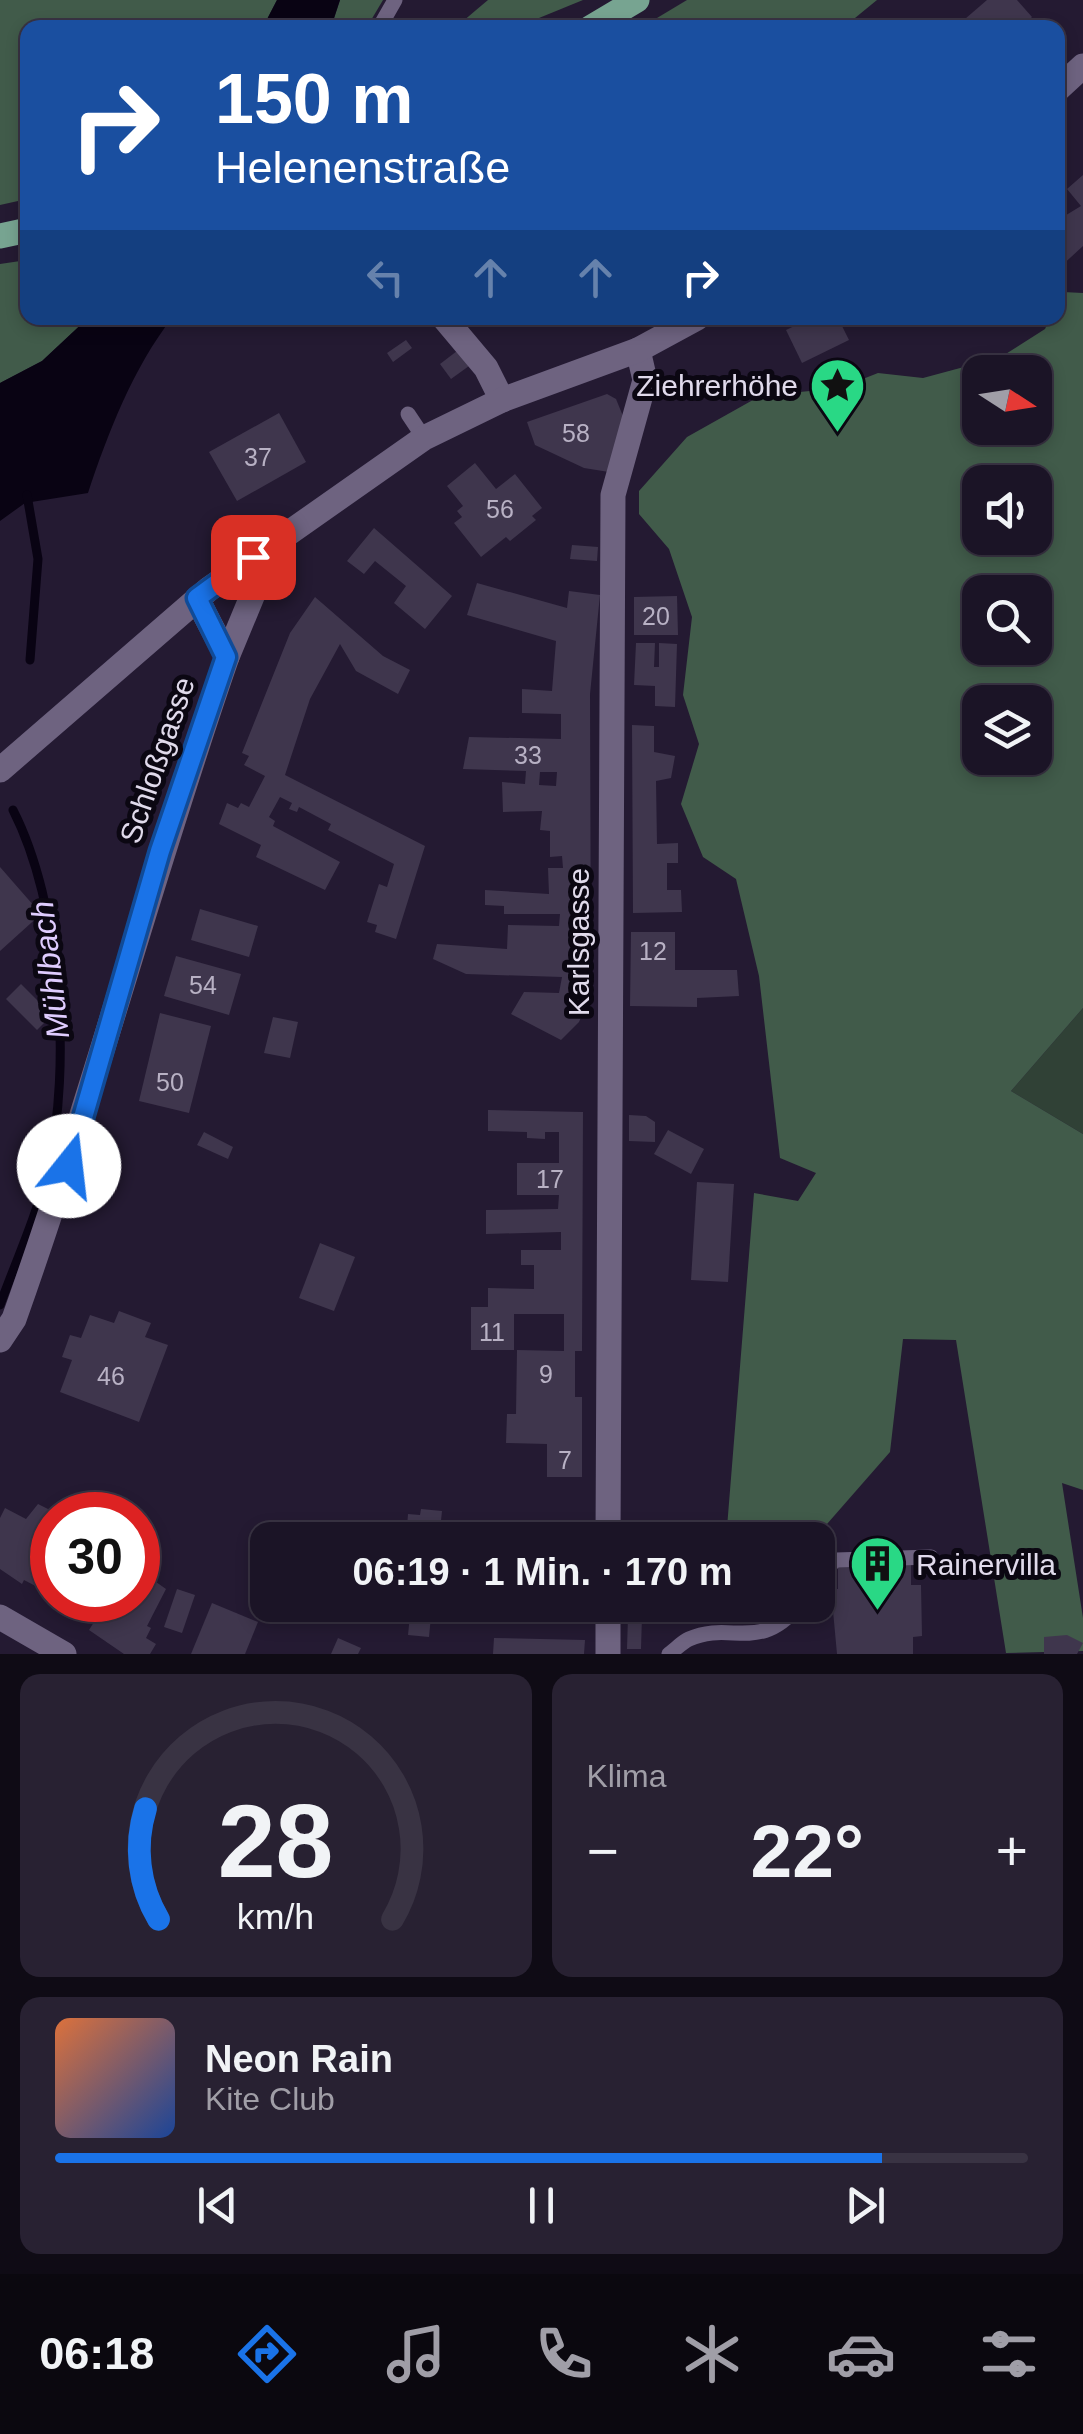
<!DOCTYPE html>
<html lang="de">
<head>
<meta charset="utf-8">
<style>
	body { margin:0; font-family:Arial,sans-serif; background:#282132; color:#f1f3f6; height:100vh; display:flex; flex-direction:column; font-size:38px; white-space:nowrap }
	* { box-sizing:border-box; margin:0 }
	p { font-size:32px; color:#a09ea7 }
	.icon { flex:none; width:55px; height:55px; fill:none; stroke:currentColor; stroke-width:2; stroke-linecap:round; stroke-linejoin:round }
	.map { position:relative; height:1654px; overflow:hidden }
	.panel { display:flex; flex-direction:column; gap:20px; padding:20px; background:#0f0b15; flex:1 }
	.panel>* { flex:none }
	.guide { position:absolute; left:20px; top:20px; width:1045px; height:305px; border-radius:20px; box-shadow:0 5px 15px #0003,0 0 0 2px #393343; background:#1a4fa0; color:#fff; overflow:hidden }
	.needle { width:65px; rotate:102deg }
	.fabs { position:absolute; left:962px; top:355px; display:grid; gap:20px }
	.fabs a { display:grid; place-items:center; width:90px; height:90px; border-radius:20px; background:#1b1426; box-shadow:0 5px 15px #0003,0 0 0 2px #393343; font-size:50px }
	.speed { position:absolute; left:30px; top:1492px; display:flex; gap:20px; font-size:50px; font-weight:700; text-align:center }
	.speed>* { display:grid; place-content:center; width:130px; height:130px; border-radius:50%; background:#1b1426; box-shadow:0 5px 15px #0003,0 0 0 2px #393343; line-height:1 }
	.speed .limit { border:15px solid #d22; background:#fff; color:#111 }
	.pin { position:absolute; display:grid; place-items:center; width:85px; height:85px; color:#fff; margin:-42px; border-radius:20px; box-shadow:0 5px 15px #0006 }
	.me { position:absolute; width:110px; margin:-55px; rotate:16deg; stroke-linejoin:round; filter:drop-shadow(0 0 8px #0008) }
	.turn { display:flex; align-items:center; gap:35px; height:210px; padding:0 30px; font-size:45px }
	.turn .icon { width:130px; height:130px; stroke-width:2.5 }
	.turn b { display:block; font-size:70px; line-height:85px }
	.lanes { display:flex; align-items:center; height:95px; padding:0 30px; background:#0003; justify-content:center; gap:50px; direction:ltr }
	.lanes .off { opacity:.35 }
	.big { font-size:75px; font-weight:600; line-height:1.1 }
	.panel .card { flex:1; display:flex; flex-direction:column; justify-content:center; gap:15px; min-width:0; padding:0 35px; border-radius:20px; background:#282132 }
	.panel .dial { align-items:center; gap:0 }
	.dial svg { height:260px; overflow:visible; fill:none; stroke:#393343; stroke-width:7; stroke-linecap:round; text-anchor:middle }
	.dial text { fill:#f1f3f6; stroke:none }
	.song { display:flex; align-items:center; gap:30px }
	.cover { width:120px; height:120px; border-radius:15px; background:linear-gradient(135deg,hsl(20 70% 55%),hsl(220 70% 35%)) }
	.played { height:10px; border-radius:5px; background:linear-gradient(90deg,#1a73e8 85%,#393343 85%) }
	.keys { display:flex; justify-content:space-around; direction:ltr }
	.heat { display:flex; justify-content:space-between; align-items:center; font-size:55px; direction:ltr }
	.panel .tiles { flex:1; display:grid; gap:20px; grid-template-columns:1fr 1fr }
	.card:last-child { grid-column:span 2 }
	.trip { position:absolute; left:250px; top:1522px; width:585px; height:100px; border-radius:20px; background:#1b1426; box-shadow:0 5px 15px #0003,0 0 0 2px #393343; font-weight:600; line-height:100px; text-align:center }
	.tabs { display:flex; height:160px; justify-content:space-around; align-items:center; background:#0b080f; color:#a09ea7 }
	.tabs .icon { width:70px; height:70px }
	.tabs .selected { color:#1a73e8 }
	.tabs b { font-size:45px; color:#f1f3f6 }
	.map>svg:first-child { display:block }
	.green { fill:#304136 }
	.forest { fill:#415b4a; fill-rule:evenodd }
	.water { fill:#090313 }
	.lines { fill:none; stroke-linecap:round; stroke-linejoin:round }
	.stream { stroke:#090313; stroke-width:9 }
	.building { fill:#3f364d; fill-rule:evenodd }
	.service { stroke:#6e6380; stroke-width:15 }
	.minor { stroke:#6e6380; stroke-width:25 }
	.tertiary { stroke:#6e6380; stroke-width:25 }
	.primary { stroke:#77a491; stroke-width:25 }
	.route-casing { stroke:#114b97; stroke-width:25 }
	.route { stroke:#1a73e8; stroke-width:18 }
	.labels { text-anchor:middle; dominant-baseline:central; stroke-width:10; stroke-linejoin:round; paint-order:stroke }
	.number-label { font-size:25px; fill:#b8b1c4 }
	.poi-label { font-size:30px; fill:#e0daeb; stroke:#0b0712; text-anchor:end }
	.street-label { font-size:30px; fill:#e0daeb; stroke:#0b0712 }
	.water-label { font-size:32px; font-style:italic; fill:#dfccfe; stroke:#0b0712 }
</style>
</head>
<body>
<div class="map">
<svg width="1083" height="1654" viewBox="0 0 1083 1654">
	<rect width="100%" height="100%" fill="#241a32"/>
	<!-- green -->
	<path class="green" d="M1083 1008V1134L1011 1091Z"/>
	<!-- forest -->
	<g class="forest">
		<path d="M0 0H277L263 27 28 28 27 199 0 205Z"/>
		<path d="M340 0H383L367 27 331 28Z"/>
		<path d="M488 0H583L517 27H456Z"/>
		<path d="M687 0H877L844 27H642Z"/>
		<path d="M27 260 28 318H88L42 361 0 383V264Z"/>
		<path d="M1063 292 1083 293V1008L1011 1091 1083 1134V1490L1062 1483 1083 1618V1651L1006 1653 956 1340 903 1339 890 1452 813 1540H726L754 1193 798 1201 816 1173 780 1158 759 976 736 879 703 857 681 804 699 744 683 695 692 617 669 549 639 514V491L687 437 760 396 840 388 878 373 923 378 1001 357 1045 329 1050 318H1058ZM980 372H1035V428H980ZM980 482H1035V538H980ZM980 592H1035V648H980ZM980 702H1035V758H980Z"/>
	</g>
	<!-- water -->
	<g class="water">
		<path d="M277 0H340L331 27H263Z"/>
		<path d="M88 318H172C133 368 108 433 88 493L25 503 0 521V383L42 361Z"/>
	</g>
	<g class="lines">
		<!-- stream -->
		<g class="stream">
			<path d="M27 495 38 559 30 660"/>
			<path d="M0 1305C16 1261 37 1215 48 1169 72 1066 61 904 13 810"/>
		</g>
	</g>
	<!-- building -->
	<g class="building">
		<path d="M987 0H1017L1032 17 1021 28H961L958 25Z"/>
		<path d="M1083 175V246L1058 269V220L1081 206 1067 189Z"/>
		<path d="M811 318H838L849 340 802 363 786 330Z"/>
		<path d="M406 340 412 348 393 362 387 353Z"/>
		<path d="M457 351 469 366 451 379 440 364Z"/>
		<path d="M607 394 616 399 625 421 609 472 584 468 535 445 527 422Z"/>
		<path d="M279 413 306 462 237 501 209 452Z"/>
		<path d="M475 463 496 489 515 474 542 508 532 516 536 520 510 541 506 537 481 557 454 523 462 517 457 511 463 506 447 486Z"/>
		<path d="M374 528 452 596 425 629 394 603 406 586 375 561 364 574 347 561Z"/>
		<path d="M572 545 598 547 597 561 570 559Z"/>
		<path d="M477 583 567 608 569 591 600 595 590 694 591 994 579 1022 561 1040 511 1014 524 992 559 993 562 977 466 974 433 959 437 944 507 949 508 925 559 926 560 914H504V906L485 905V890L549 894 548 868H563L562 856 550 857V831L540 830 542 811 503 812 502 782 525 784 526 771 463 769 469 737 561 739V714L522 713V689L552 691 556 641 467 615ZM540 772H557L556 786 539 785Z"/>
		<path d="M677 596 678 635H634V597Z"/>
		<path d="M315 597 383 656 410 670 398 694 356 671 340 644 310 699 285 775 425 846 396 939 375 932 377 925 367 922 379 884 387 887 394 864 328 830 331 824 299 807 297 812 289 809 292 803 280 797 269 817 275 821 273 826 340 862 325 890 256 857 261 845 219 824 227 803 238 808 241 803 249 807 265 776 244 765 249 756 242 753 290 633Z"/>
		<path d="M636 643H655L654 667H659V643L677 644 675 707 655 706V686L634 685Z"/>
		<path d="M632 725 654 726V752L675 756 671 778 656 781 657 844 678 843V863H667V890H681L682 912 633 913Z"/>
		<path d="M0 867 41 914 0 951Z"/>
		<path d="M200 909 258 926 249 957 191 940Z"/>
		<path d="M631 932H675V970H737L739 996 697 998V1007L630 1006Z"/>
		<path d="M176 956 241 974 229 1015 164 996Z"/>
		<path d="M21 984 52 1015 37 1030 6 999Z"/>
		<path d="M160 1013 211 1026 189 1113 139 1101Z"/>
		<path d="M273 1017 298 1022 290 1058 264 1053Z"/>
		<path d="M488 1110 583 1112 582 1351H575V1397H582V1477H547V1444L506 1443 507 1414H516L517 1350 564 1351V1314H514V1350H471V1307H488V1288L534 1289V1265H521V1250H561V1232L486 1234V1210L558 1209 559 1195H517V1163H559V1132H545V1139L527 1138V1132L488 1131Z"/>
		<path d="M629 1115 646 1116 655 1122V1142L629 1141Z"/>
		<path d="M668 1130 704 1149 691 1174 654 1154Z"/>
		<path d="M204 1132 233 1147 228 1159 197 1145Z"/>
		<path d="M697 1182 734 1184 728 1282 691 1280Z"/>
		<path d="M320 1243 355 1257 334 1311 299 1298Z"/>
		<path d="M119 1311 151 1323 145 1337 168 1345 139 1422 60 1392 72 1360 62 1357 70 1335 81 1338 90 1315 114 1323Z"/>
		<path d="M38 1504 60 1515H52L51 1594 24 1580 22 1584 0 1569V1518L5 1508 26 1519Z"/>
		<path d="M421 1509 442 1511 439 1540H406L408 1514 420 1515Z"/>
		<path d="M697 1521V1540H649V1522Z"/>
		<path d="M911 1563V1585H921L922 1636 913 1637V1654H837L831 1589H838V1565Z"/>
		<path d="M139 1570 166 1589 147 1626 151 1628 146 1638 156 1644 150 1654H124L89 1630 108 1600 116 1605 120 1600H138Z"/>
		<path d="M177 1589 195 1595 182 1633 164 1627Z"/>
		<path d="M212 1603 258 1622 245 1654H191Z"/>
		<path d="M411 1605H432L429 1637 408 1635Z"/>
		<path d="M482 1605H518L517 1618 481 1616Z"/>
		<path d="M628 1616H642L641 1649H627Z"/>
		<path d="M1067 1635 1083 1643 1077 1654H1044V1637Z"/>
		<path d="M338 1638 361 1648 358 1654H331Z"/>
		<path d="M494 1638 585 1640 584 1654H493Z"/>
	</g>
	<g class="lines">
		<!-- service -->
		<g class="service">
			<path d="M379 28 395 0"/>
			<path d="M408 414 424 438"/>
			<path d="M818 1575 836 1560 931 1557"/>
			<path d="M669 1654C675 1650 682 1642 689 1639 731 1620 759 1654 799 1605"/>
		</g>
		<!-- minor -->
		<g class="minor">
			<path d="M444 318 486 368 502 400"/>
			<path d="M227 657 275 541"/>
			<path d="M0 1340 14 1319C92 1100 151 876 227 657L197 599"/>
			<path d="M608 1540 613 495 645 380 638 350"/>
			<path d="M0 1617 64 1654"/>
			<path d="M608 1654V1605"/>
		</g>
		<!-- tertiary -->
		<g class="tertiary">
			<path d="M1058 89 1083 66"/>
			<path d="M0 770 209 589 424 438 502 400 638 350 697 318"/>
		</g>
		<!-- primary -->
		<g class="primary">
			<path d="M590 28 637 0"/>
			<path d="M0 236 28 230"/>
		</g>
	</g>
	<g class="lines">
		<defs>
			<path id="route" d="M69 1166 160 851 226 657 197 598 253 557"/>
		</defs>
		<!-- route casing -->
		<use href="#route" class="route-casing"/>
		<!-- route -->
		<use href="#route" class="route"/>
	</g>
	<!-- icons -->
	<defs>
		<symbol id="sight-pin" viewBox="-11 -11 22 30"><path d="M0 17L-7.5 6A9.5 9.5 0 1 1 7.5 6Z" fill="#29d885" stroke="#0b0712"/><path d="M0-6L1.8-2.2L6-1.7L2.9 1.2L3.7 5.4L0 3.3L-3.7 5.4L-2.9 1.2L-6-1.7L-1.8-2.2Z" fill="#111"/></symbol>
		<symbol id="building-pin" viewBox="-11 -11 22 30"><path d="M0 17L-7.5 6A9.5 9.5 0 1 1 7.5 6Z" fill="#29d885" stroke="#0b0712"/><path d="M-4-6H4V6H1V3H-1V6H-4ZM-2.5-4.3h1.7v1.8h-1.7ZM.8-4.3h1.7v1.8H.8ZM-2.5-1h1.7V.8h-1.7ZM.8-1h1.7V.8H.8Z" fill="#111"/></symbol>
	</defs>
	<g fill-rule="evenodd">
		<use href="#sight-pin" x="806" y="354" width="63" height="86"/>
		<use href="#building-pin" x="846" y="1532" width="63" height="86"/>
	</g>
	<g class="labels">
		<!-- number labels -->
		<g class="number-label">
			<text x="576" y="433">58</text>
			<text x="258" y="457">37</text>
			<text x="500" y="509">56</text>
			<text x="656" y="616">20</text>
			<text x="528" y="755">33</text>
			<text x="653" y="951">12</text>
			<text x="203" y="985">54</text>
			<text x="170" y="1082">50</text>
			<text x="550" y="1179">17</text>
			<text x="492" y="1332">11</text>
			<text x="546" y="1374">9</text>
			<text x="111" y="1376">46</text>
			<text x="565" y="1460">7</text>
		</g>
		<!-- poi labels -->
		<g class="poi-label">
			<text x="798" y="385">Ziehrerhöhe</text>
			<text x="916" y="1564" text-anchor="start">Rainervilla</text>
		</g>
		<!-- street labels -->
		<g class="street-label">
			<text transform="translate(157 760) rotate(-71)">Schloßgasse</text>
			<text transform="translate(578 942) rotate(-90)">Karlsgasse</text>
		</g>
		<!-- water labels -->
		<g class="water-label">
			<text transform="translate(50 970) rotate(-97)">Mühlbach</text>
		</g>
	</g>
</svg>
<div class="fabs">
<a><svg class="needle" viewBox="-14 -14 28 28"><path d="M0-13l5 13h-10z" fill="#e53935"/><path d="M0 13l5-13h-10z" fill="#a09ea7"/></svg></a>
<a><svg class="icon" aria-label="sound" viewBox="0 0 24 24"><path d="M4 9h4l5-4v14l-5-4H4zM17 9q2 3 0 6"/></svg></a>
<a><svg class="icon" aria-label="search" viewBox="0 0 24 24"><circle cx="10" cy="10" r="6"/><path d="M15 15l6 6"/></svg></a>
<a><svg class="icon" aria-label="layers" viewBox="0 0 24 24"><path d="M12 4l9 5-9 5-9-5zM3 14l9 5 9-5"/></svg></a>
</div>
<div class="speed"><div class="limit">30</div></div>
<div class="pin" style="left:253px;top:557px;background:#d93025"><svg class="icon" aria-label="arrive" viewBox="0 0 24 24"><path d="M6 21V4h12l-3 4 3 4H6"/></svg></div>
<svg class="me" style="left:69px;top:1166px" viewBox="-20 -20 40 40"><circle r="19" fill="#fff"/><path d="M0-13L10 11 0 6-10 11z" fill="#1a73e8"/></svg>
<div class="trip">06:19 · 1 Min. · 170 m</div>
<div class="guide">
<div class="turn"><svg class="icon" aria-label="right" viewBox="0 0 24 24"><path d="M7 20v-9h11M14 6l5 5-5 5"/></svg><div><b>150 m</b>Helenenstraße</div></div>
<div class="lanes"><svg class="icon off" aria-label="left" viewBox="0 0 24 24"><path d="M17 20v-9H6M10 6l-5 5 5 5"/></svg><svg class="icon off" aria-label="ahead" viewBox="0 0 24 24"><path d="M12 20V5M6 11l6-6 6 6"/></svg><svg class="icon off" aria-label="ahead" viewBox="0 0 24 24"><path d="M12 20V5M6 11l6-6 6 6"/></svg><svg class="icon" aria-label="right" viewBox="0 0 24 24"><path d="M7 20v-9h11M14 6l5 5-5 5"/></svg></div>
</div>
</div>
<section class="panel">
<div class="tiles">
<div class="card dial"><svg viewBox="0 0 100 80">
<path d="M14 69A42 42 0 1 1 86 69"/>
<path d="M14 69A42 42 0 0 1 10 35" stroke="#1a73e8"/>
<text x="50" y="56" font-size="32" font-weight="700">28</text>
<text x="50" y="72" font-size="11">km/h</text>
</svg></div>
<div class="card"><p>Klima</p>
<div class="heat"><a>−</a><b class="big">22°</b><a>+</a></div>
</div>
<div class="card">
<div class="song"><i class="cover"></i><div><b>Neon Rain</b><p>Kite Club</p></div></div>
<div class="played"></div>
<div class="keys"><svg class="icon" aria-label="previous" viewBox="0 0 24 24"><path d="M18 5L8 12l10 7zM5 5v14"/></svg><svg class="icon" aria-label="pause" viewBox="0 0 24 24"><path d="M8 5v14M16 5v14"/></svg><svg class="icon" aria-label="next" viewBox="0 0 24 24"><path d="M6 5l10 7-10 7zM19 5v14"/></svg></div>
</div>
</div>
</section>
<nav class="tabs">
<b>06:18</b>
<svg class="icon selected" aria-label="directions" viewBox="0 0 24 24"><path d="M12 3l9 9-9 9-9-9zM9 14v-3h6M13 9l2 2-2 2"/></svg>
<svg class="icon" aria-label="music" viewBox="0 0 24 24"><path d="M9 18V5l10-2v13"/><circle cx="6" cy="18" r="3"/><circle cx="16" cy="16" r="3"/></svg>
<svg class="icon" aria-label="phone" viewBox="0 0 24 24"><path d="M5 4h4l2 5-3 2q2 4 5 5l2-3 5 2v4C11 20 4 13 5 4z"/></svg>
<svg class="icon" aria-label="climate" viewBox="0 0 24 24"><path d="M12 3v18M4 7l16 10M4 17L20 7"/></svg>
<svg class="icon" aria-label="car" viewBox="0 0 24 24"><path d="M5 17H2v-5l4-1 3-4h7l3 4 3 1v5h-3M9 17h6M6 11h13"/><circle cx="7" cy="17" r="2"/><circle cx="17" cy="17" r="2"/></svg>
<svg class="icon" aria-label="filters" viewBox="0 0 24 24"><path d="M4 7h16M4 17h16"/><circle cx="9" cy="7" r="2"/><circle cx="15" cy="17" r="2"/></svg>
</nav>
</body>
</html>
